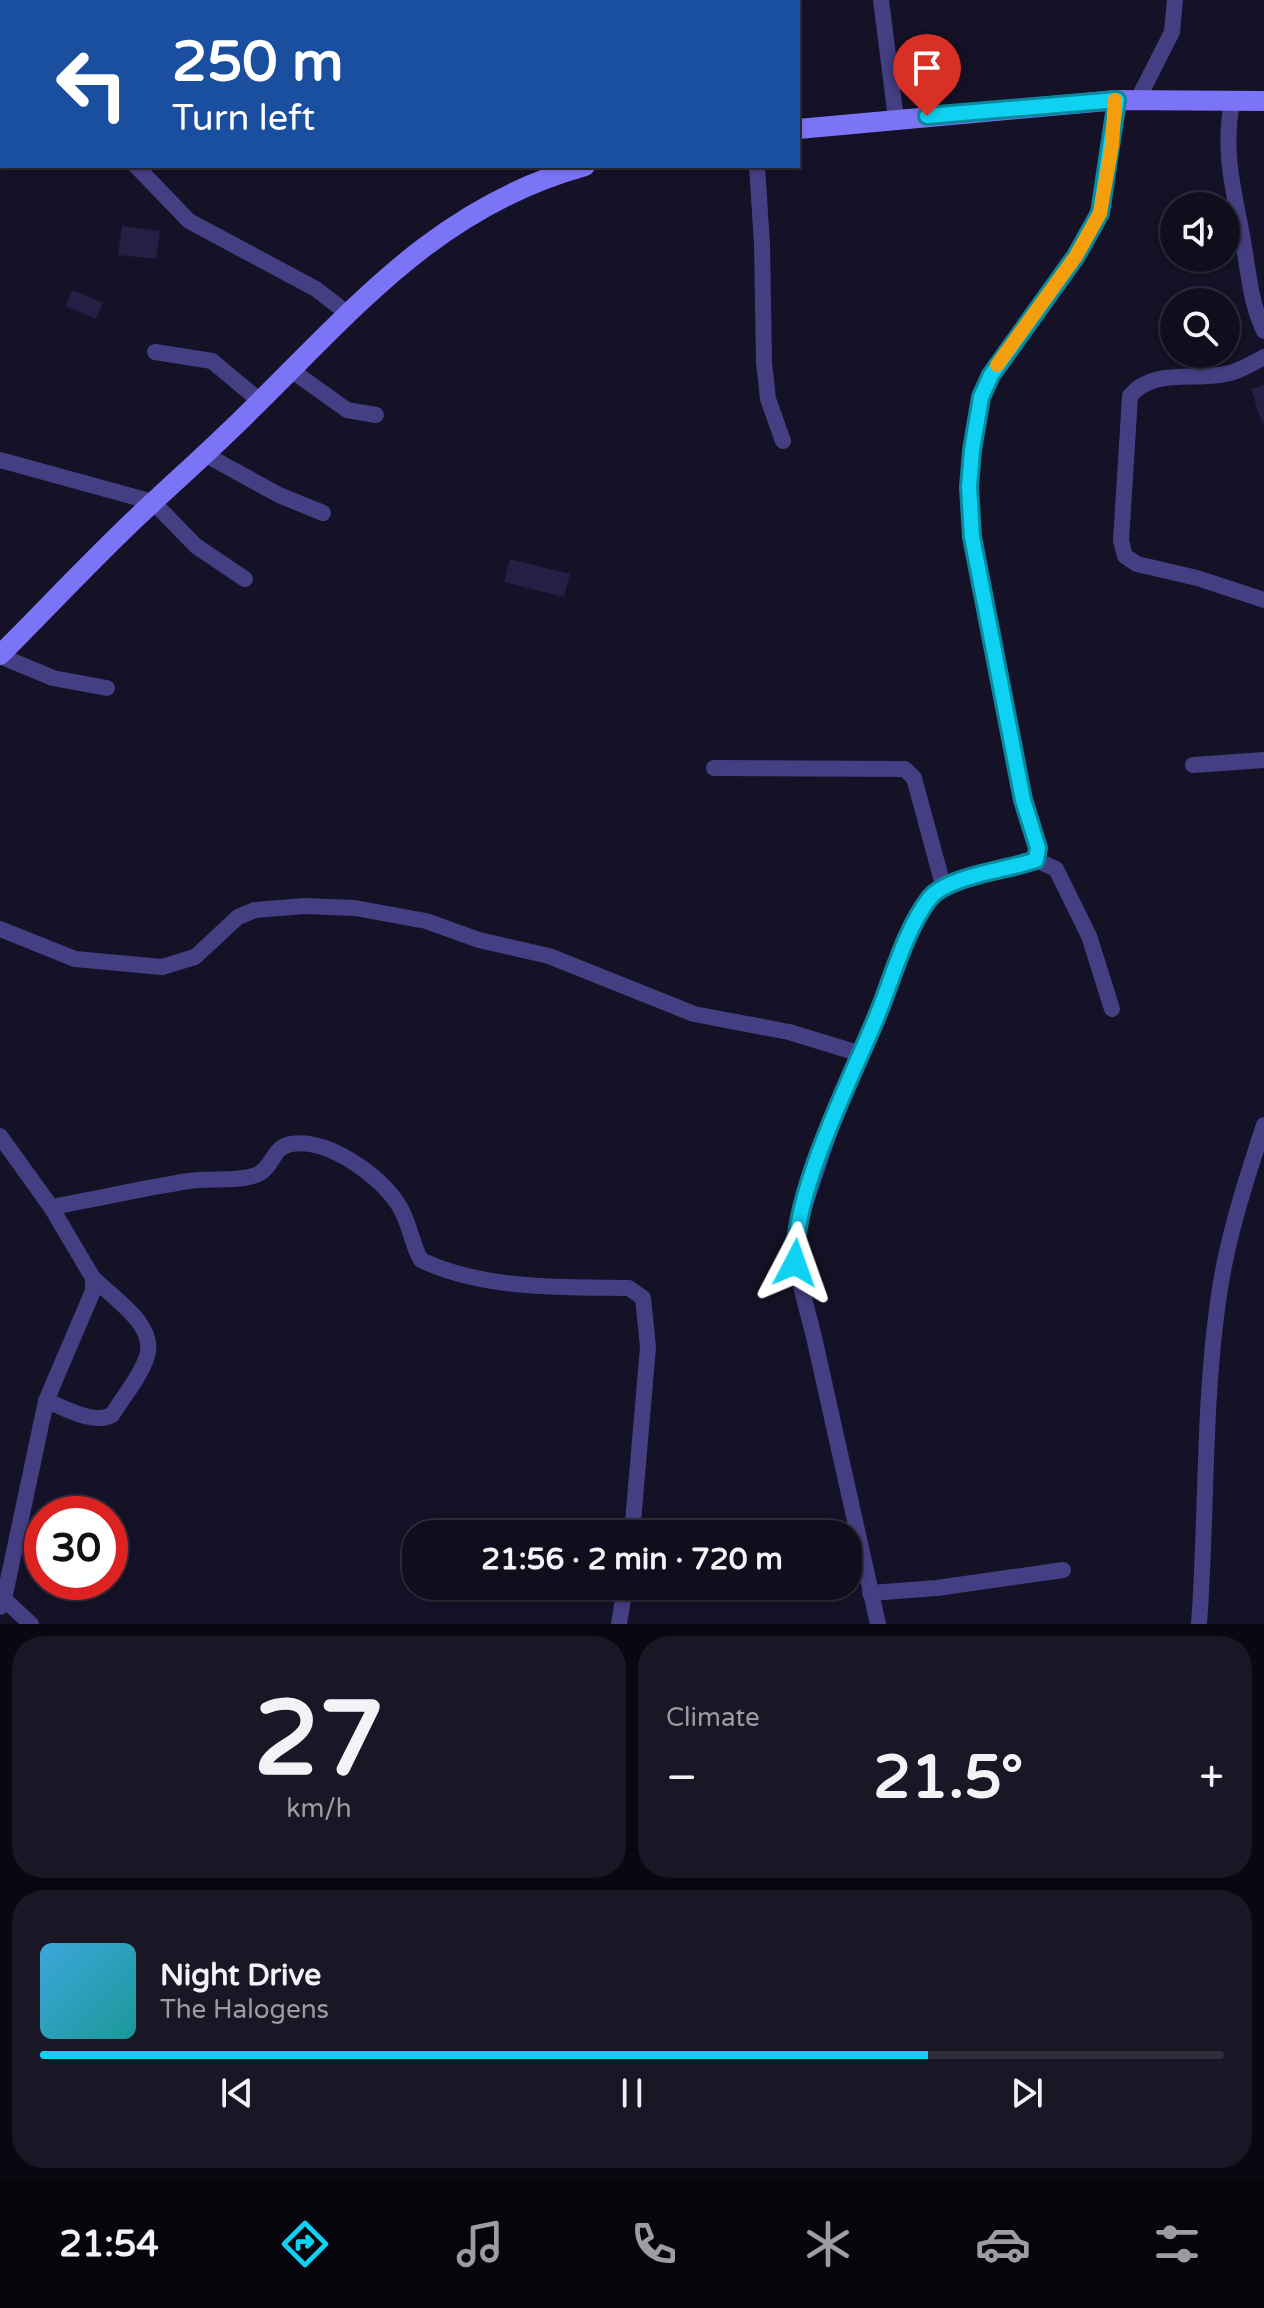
<!DOCTYPE html>
<html lang="en">
<head>
<meta charset="utf-8">
<style>
	body { margin:0; font-family:"Varela Round",sans-serif; background:#191625; color:#f1f3f6; height:100vh; display:flex; flex-direction:column; font-size:30px; white-space:nowrap }
	* { box-sizing:border-box; margin:0 }
	p { font-size:26px; color:#9c9ca3 }
	.icon { flex:none; width:44px; height:44px; fill:none; stroke:currentColor; stroke-width:2; stroke-linecap:round; stroke-linejoin:round }
	.map { position:relative; height:1624px; overflow:hidden }
	.drawer { display:flex; flex-direction:column; gap:12px; padding:12px; background:#09070f; flex:1 }
	.drawer>* { flex:none }
	.banner { position:absolute; left:0px; top:0px; width:800px; height:168px; box-shadow:0 2px 6px #0004,0 0 0 2px #302d3b; background:#1a4fa0; color:#fff; overflow:hidden }
	.fabs { position:absolute; left:1160px; top:192px; display:grid; gap:16px }
	.fabs a { display:grid; place-items:center; width:80px; height:80px; border-radius:50%; background:#100d1c; box-shadow:0 2px 6px #0004,0 0 0 2px #302d3b; font-size:40px }
	.speed { position:absolute; left:24px; top:1496px; display:flex; gap:16px; font-size:40px; font-weight:700; text-align:center }
	.speed>* { display:grid; place-content:center; width:104px; height:104px; border-radius:50%; background:#100d1c; box-shadow:0 2px 6px #0004,0 0 0 2px #302d3b; line-height:1 }
	.speed .limit { border:12px solid #d22; background:#fff; color:#111 }
	.pin { position:absolute; display:grid; place-items:center; width:68px; height:68px; color:#fff; margin:-82px -34px; border-radius:50% 50% 50% 0; rotate:-45deg; box-shadow:0 0 8px #0007 }
	.pin .icon { rotate:45deg }
	.me { position:absolute; width:88px; margin:-44px; rotate:4deg; stroke-linejoin:round; filter:drop-shadow(0 0 6px #0008) }
	.turn { display:flex; align-items:center; gap:28px; height:168px; padding:0 40px; font-size:36px }
	.turn .icon { width:104px; height:104px; stroke-width:2.5 }
	.turn b { display:block; font-size:56px; line-height:68px }
	.big { font-size:60px; font-weight:700; line-height:1.1 }
	.drawer .widget { flex:1; display:flex; flex-direction:column; justify-content:center; gap:12px; min-width:0; padding:0 28px; border-radius:32px; background:#191625 }
	.drawer .dial { align-items:center; gap:0 }
	.dial b { font-size:104px; line-height:1 }
	.song { display:flex; align-items:center; gap:24px }
	.cover { width:96px; height:96px; border-radius:12px; background:linear-gradient(135deg,hsl(200 70% 55%),hsl(180 70% 35%)) }
	.played { height:8px; border-radius:4px; background:linear-gradient(90deg,#0fd2f2 75%,#302d3b 75%) }
	.keys { display:flex; justify-content:space-around; direction:ltr }
	.heat { display:flex; justify-content:space-between; align-items:center; font-size:44px; direction:ltr }
	.drawer .tiles { flex:1; display:grid; gap:12px; grid-template-columns:1fr 1fr }
	.widget:last-child { grid-column:span 2 }
	.trip { position:absolute; left:402px; top:1520px; width:460px; height:80px; border-radius:32px; background:#100d1c; box-shadow:0 2px 6px #0004,0 0 0 2px #302d3b; font-weight:700; line-height:80px; text-align:center }
	.menu { display:flex; height:128px; justify-content:space-around; align-items:center; background:#06050b; color:#9c9ca3 }
	.menu .icon { width:56px; height:56px }
	.menu .selected { color:#0fd2f2 }
	.menu b { font-size:36px; color:#f1f3f6 }
	.map>svg:first-child { display:block }
	.building { fill:#271e46 }
	.lines { fill:none; stroke-linecap:round; stroke-linejoin:round }
	.minor { stroke:#443e82; stroke-width:16 }
	.secondary { stroke:#7c74f7; stroke-width:20 }
	.route-casing { stroke:#0a889d; stroke-width:20 }
	.route { stroke:#0fd2f2; stroke-width:14 }
	.slow { stroke:#f59e0b; stroke-width:14 }
</style>
</head>
<body>
<div class="map">
<svg width="1264" height="1624" viewBox="0 0 1264 1624">
	<rect width="100%" height="100%" fill="#151126"/>
	<!-- building -->
	<g class="building">
		<path d="M122 226 160 231 156 259 118 255Z"/>
		<path d="M73 290 103 303 96 319 65 306Z"/>
		<path d="M1264 385V423H1262L1251 389Z"/>
		<path d="M510 559 570 574 564 597 504 582Z"/>
	</g>
	<g class="lines">
		<!-- minor -->
		<g class="minor">
			<path d="M216 0V2"/>
			<path d="M690 0 691 2"/>
			<path d="M881 0 896 119"/>
			<path d="M0 26 2 25"/>
			<path d="M0 90 2 92"/>
			<path d="M1137 101 1172 32 1175 0"/>
			<path d="M1232 101C1222 158 1235 192 1244 247 1249 276 1251 304 1264 331"/>
			<path d="M136 166 189 221 316 289 347 313"/>
			<path d="M757 166 762 244 764 362 768 399 783 441"/>
			<path d="M155 352 212 361 260 401"/>
			<path d="M1264 357C1253 363 1242 370 1230 373 1197 382 1153 367 1130 396L1121 541 1125 556 1137 564 1197 578 1264 600"/>
			<path d="M291 370 347 410 376 415"/>
			<path d="M204 454 279 495 323 513"/>
			<path d="M0 460 153 502 196 546 245 579"/>
			<path d="M0 656 53 678 107 688"/>
			<path d="M1193 765 1264 760"/>
			<path d="M714 768 905 769 914 778 943 885"/>
			<path d="M1036 860C1040 834 1024 803 1019 777 1010 731 1001 685 991 639 974 553 954 459 991 375L1088 238 1100 213 1117 100"/>
			<path d="M0 929 75 959 162 967 195 957 238 917 255 910 304 906 355 908 426 921 479 940 549 956 694 1014 789 1032 861 1054"/>
			<path d="M0 1136 51 1207 93 1278V1291L46 1401 4 1599 0 1607"/>
			<path d="M51 1207C97 1199 143 1188 189 1181 211 1178 236 1182 256 1175 273 1169 272 1147 291 1144 328 1138 379 1175 398 1204 410 1222 411 1243 421 1260 484 1290 561 1287 629 1288L643 1298 648 1347 632 1534"/>
			<path d="M46 1401C67 1408 92 1425 112 1415 123 1397 141 1376 147 1356 157 1325 112 1297 93 1278"/>
			<path d="M870 1593 937 1588 1063 1570"/>
			<path d="M4 1599 31 1624"/>
			<path d="M619 1624 625 1586"/>
			<path d="M878 1624 814 1337 795 1263 794 1237 839 1104 906 942 929 899 943 885 1036 860 1056 869 1089 936 1112 1009"/>
			<path d="M1199 1624C1207 1517 1203 1408 1218 1302 1226 1241 1245 1183 1264 1125"/>
		</g>
		<!-- secondary -->
		<g class="secondary">
			<path d="M798 129 1117 100 1264 101"/>
			<path d="M0 655C44 611 87 565 132 522 172 484 213 448 252 409 355 308 439 206 585 166"/>
		</g>
	</g>
	<g class="lines">
		<defs>
			<path id="route" d="M795 1263C793 1191 849 1084 877 1016 892 980 905 930 929 899 946 876 1008 870 1036 860L1038 848 1023 800 972 537 969 487 972 450 981 397 991 375 1076 256 1100 213 1117 100 927 116"/>
		</defs>
		<!-- route casing -->
		<use href="#route" class="route-casing"/>
		<!-- route -->
		<use href="#route" class="route"/>
		<!-- slow -->
		<path class="slow" d="M997 365 1076 256 1100 213 1112 145 1115 100"/>
	</g>
</svg>
<div class="fabs">
<a><svg class="icon" aria-label="sound" viewBox="0 0 24 24"><path d="M4 9h4l5-4v14l-5-4H4zM17 9q2 3 0 6"/></svg></a>
<a><svg class="icon" aria-label="search" viewBox="0 0 24 24"><circle cx="10" cy="10" r="6"/><path d="M15 15l6 6"/></svg></a>
</div>
<div class="speed"><div class="limit">30</div></div>
<div class="pin" style="left:927px;top:116px;background:#d93025"><svg class="icon" aria-label="arrive" viewBox="0 0 24 24"><path d="M6 21V4h12l-3 4 3 4H6"/></svg></div>
<svg class="me" style="left:795px;top:1263px" viewBox="-20 -20 40 40"><path d="M0-17L14 15 0 8-14 15z" fill="#0fd2f2" stroke="#fff" stroke-width="4"/></svg>
<div class="trip">21:56 · 2 min · 720 m</div>
<div class="banner">
<div class="turn"><svg class="icon" aria-label="left" viewBox="0 0 24 24"><path d="M17 20v-9H6M10 6l-5 5 5 5"/></svg><div><b>250 m</b>Turn left</div></div>
</div>
</div>
<section class="drawer">
<div class="tiles">
<div class="widget dial"><b>27</b><p>km/h</p></div>
<div class="widget"><p>Climate</p>
<div class="heat"><a>−</a><b class="big">21.5°</b><a>+</a></div>
</div>
<div class="widget">
<div class="song"><i class="cover"></i><div><b>Night Drive</b><p>The Halogens</p></div></div>
<div class="played"></div>
<div class="keys"><svg class="icon" aria-label="previous" viewBox="0 0 24 24"><path d="M18 5L8 12l10 7zM5 5v14"/></svg><svg class="icon" aria-label="pause" viewBox="0 0 24 24"><path d="M8 5v14M16 5v14"/></svg><svg class="icon" aria-label="next" viewBox="0 0 24 24"><path d="M6 5l10 7-10 7zM19 5v14"/></svg></div>
</div>
</div>
</section>
<nav class="menu">
<b>21:54</b>
<svg class="icon selected" aria-label="directions" viewBox="0 0 24 24"><path d="M12 3l9 9-9 9-9-9zM9 14v-3h6M13 9l2 2-2 2"/></svg>
<svg class="icon" aria-label="music" viewBox="0 0 24 24"><path d="M9 18V5l10-2v13"/><circle cx="6" cy="18" r="3"/><circle cx="16" cy="16" r="3"/></svg>
<svg class="icon" aria-label="phone" viewBox="0 0 24 24"><path d="M5 4h4l2 5-3 2q2 4 5 5l2-3 5 2v4C11 20 4 13 5 4z"/></svg>
<svg class="icon" aria-label="climate" viewBox="0 0 24 24"><path d="M12 3v18M4 7l16 10M4 17L20 7"/></svg>
<svg class="icon" aria-label="car" viewBox="0 0 24 24"><path d="M5 17H2v-5l4-1 3-4h7l3 4 3 1v5h-3M9 17h6M6 11h13"/><circle cx="7" cy="17" r="2"/><circle cx="17" cy="17" r="2"/></svg>
<svg class="icon" aria-label="filters" viewBox="0 0 24 24"><path d="M4 7h16M4 17h16"/><circle cx="9" cy="7" r="2"/><circle cx="15" cy="17" r="2"/></svg>
</nav>
</body>
</html>
